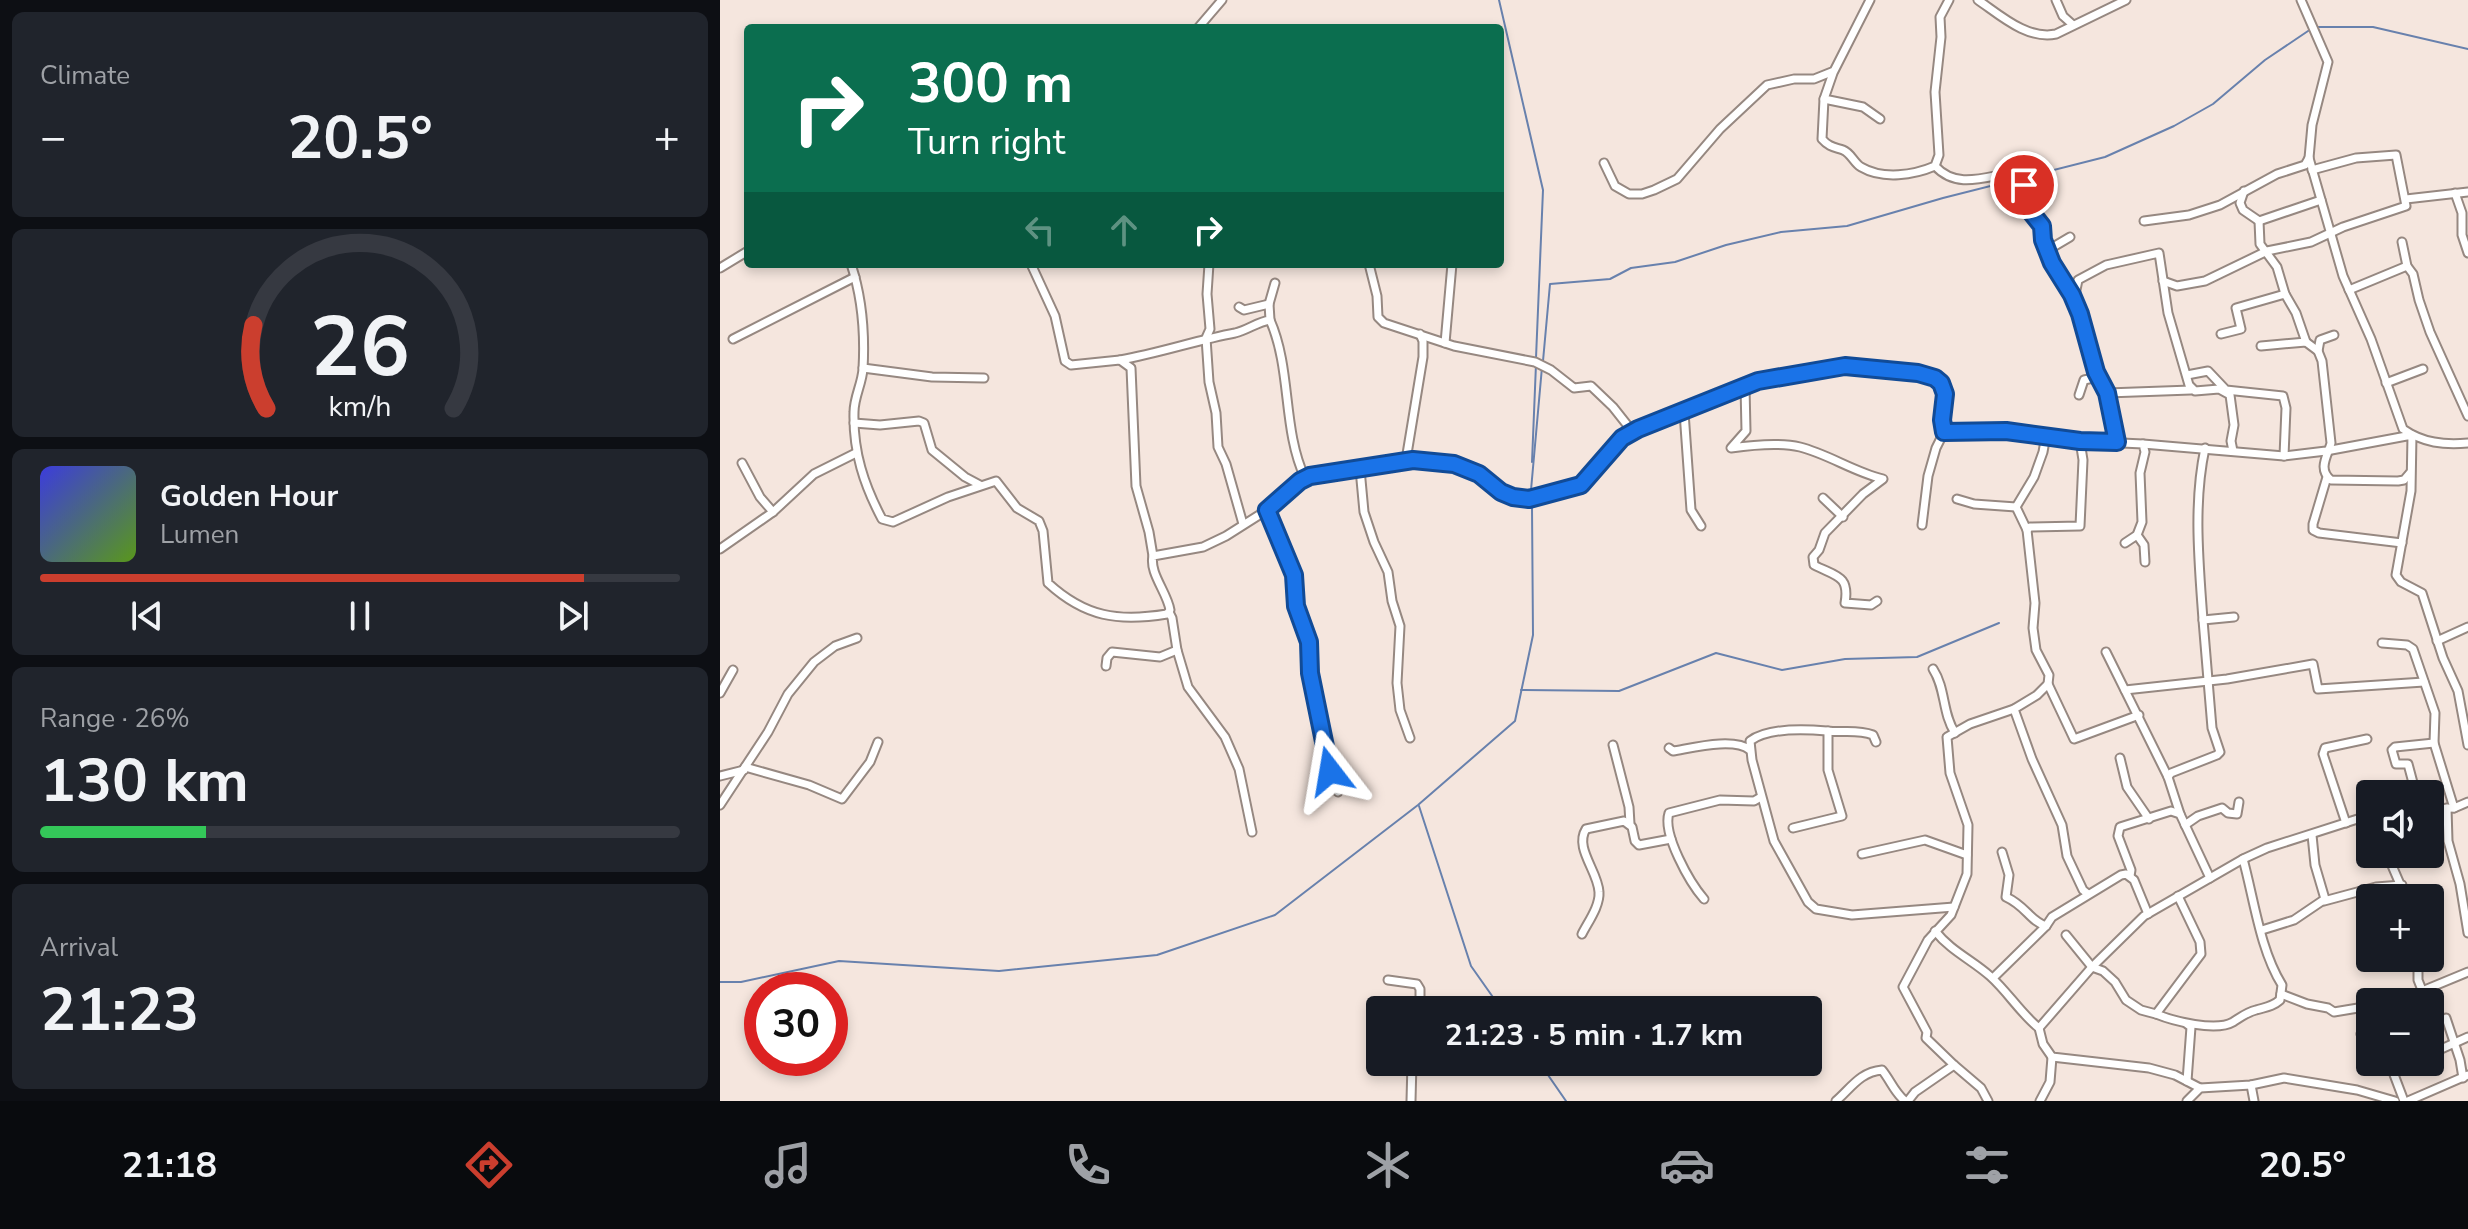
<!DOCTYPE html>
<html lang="en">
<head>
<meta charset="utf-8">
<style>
	body { margin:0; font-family:"Nunito Sans",sans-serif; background:#20242c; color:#f1f3f6; height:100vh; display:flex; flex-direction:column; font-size:30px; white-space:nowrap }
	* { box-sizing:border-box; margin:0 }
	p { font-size:26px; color:#9ea1a6 }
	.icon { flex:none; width:44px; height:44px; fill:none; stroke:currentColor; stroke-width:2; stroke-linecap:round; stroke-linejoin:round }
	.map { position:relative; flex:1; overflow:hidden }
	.sheet { display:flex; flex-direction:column; gap:12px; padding:12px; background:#0d0f14; width:720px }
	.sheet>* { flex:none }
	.top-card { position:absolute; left:24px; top:24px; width:760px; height:244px; border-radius:8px; box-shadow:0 4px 12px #0003; background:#0b6e4f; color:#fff; overflow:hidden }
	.tools { position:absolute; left:1636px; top:780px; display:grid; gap:16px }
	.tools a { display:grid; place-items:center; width:88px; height:88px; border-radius:8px; background:#171b24; box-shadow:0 4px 12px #0003; font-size:40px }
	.speed { position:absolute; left:24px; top:972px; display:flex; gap:16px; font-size:40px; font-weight:700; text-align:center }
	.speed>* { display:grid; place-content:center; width:104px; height:104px; border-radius:50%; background:#171b24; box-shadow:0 4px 12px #0003; line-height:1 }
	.speed .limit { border:12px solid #d22; background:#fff; color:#111 }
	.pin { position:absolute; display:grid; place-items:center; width:68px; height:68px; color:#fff; margin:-34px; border:4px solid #fff; border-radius:50%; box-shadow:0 2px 8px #0007 }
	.me { position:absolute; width:88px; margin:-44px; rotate:346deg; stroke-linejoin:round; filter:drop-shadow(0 0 6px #0008) }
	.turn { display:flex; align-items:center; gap:28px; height:168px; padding:0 32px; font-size:36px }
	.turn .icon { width:104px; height:104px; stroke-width:2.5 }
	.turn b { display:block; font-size:56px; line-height:68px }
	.lanes { display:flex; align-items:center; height:76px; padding:0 32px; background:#0003; justify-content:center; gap:40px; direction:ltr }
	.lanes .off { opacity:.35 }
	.big { font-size:60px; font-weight:700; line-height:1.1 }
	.sheet .card { flex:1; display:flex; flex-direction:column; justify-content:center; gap:12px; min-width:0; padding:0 28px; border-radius:12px; background:#20242c }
	.sheet .dial { align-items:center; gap:0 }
	.dial svg { height:208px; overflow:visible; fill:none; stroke:#363941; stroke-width:7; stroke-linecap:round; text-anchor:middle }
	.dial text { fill:#f1f3f6; stroke:none }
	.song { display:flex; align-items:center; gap:24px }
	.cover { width:96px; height:96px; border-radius:12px; background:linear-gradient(135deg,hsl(240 70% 55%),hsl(90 70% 35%)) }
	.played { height:8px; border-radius:4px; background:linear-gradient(90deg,#cb3e2e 85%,#363941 85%) }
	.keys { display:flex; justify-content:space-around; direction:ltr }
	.heat { display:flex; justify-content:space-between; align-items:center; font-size:44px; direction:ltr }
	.charge { height:12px; border-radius:6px; background:linear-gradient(90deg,#34c759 26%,#363941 0) }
	.trip { position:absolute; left:646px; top:996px; width:456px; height:80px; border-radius:8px; background:#171b24; box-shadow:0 4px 12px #0003; font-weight:700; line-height:80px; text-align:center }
	.menu { display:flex; height:128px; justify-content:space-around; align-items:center; background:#090b0e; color:#9ea1a6 }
	.menu .icon { width:56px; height:56px }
	.menu .current { color:#cb3e2e }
	.menu b { font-size:36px; color:#f1f3f6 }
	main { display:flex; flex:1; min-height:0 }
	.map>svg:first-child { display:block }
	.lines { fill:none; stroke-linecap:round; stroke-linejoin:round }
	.stream { stroke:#6881ad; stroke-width:2 }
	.minor-casing { stroke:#968881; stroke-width:11 }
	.minor { stroke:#fff; stroke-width:7 }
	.route-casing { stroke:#114b97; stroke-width:20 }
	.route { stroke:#1a73e8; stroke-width:14 }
</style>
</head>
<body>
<main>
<section class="sheet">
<div class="card"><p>Climate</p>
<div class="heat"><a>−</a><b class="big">20.5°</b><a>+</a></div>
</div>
<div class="card dial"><svg viewBox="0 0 100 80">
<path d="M14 69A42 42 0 1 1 86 69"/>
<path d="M14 69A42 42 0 0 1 9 37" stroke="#cb3e2e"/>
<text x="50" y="56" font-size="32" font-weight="700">26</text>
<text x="50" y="72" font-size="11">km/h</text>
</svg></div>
<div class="card">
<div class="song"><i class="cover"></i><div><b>Golden Hour</b><p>Lumen</p></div></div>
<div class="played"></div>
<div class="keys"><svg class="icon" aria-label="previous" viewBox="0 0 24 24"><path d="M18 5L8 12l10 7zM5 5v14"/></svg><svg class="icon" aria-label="pause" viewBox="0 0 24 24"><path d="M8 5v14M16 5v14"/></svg><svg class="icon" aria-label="next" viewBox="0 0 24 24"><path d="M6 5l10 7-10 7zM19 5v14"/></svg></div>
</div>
<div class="card"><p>Range · 26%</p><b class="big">130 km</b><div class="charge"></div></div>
<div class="card"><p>Arrival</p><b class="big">21:23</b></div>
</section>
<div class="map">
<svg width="1748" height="1101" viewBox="0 0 1748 1101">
	<rect width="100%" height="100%" fill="#f5e6de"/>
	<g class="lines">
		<!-- stream -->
		<g class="stream">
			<path d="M779 0 823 190 816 358"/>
			<path d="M1597 27H1653L1748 49"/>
			<path d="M823 361 830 284 890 279 911 268 955 262 1006 245 1061 232 1127 226 1223 198 1385 157 1454 126 1493 104 1545 60 1591 29"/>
			<path d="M812 462 816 364"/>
			<path d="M811 490 822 367"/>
			<path d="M801 690 899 691 996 653 1062 670 1125 659 1197 657 1279 623"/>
			<path d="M699 806 751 966 782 1010"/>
			<path d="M0 982H21L119 961 279 971 437 955 555 915 698 805 795 721 813 635 812 508"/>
			<path d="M819 1062 846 1101"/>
		</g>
		<defs>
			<g id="minor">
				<path d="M1258 0C1280 15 1307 40 1336 34L1406 0"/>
				<path d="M1336 0 1343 16 1352 24"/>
				<path d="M1581 0 1608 62 1592 125 1589 158 1623 276 1651 339 1683 429C1703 443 1724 445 1748 443"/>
				<path d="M478 28 502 0"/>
				<path d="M1113 73 1104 99 1143 107 1160 119"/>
				<path d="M1104 99 1102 139C1109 147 1114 147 1123 150 1131 153 1134 163 1141 167 1163 180 1194 175 1215 166L1219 155 1215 92 1221 37 1220 17 1229 0"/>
				<path d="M884 163 895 186 909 194H922L934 190 957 179 1000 129 1047 85 1074 79H1094L1114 71 1150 0"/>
				<path d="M1215 166C1238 191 1268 175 1298 172L1304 185 1303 202 1322 226 1323 240 1328 250"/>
				<path d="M1524 191 1520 203 1523 210 1539 221 1601 200"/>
				<path d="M1735 193 1742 213V235L1748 253"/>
				<path d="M1686 199 1748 192"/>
				<path d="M1424 221 1469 215 1500 205 1557 174 1585 165 1589 158"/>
				<path d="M1539 221 1540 244 1557 267 1565 294"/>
				<path d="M1350 237 1328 250 1332 263 1352 295 1360 314 1376 372 1387 393 1397 442"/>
				<path d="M1682 242 1687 266 1693 274 1699 300 1710 332 1748 416"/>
				<path d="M131 264C142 297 145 334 143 369 142 384 134 397 134 412 133 452 144 485 162 519L173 522 228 497 276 481 297 508 319 521 323 531 328 583C365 617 398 622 447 614L450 610C447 592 429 573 433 556L483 547 506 536 547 510 585 478 678 461 734 464 759 474 781 492 801 499 854 488 867 479 902 438 918 429 1038 381 1118 367 1198 373 1215 378 1224 387 1222 420 1224 432 1216 448 1208 476 1202 525"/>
				<path d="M311 264 335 316 345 361 351 365 400 360 411 368 416 486 429 532 433 556"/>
				<path d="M489 264 487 294 490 329 486 338 489 382 496 413 498 447 506 464 523 524"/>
				<path d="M649 264 657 296 658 317 664 323 734 346 815 362 831 370 854 388 871 386 893 407 912 431"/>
				<path d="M0 268 28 251"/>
				<path d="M1443 281 1457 286 1485 281 1547 251 1591 242 1623 227 1686 206 1676 155 1636 158 1592 170"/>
				<path d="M1629 290 1687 266"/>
				<path d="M1354 300 1358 280 1386 265 1439 253 1448 313 1469 385 1475 391 1499 389 1510 395 1514 425 1511 441 1513 451"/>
				<path d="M519 307 524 310 549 304"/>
				<path d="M550 320C572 370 562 429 585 478"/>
				<path d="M1501 334 1521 329 1516 308 1565 294 1576 313 1586 342"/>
				<path d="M13 339 135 277"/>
				<path d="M725 343 732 264"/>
				<path d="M1541 346 1586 342 1598 351 1602 361 1611 443C1608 455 1597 469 1611 480L1678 481 1684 480 1690 473"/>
				<path d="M1598 351 1600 340 1614 335"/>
				<path d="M400 360C440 353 477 340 515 333 528 330 537 322 550 320L549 304 555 283"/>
				<path d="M143 368 212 377 264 378"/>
				<path d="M1467 375 1488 371 1506 390 1563 396 1566 408 1564 456"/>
				<path d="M1666 383 1703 369"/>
				<path d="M1025 386 1026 431 1011 448C1032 445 1059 442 1080 447 1108 454 1134 472 1163 479L1143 494 1105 533 1099 550 1093 557 1094 565C1115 576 1130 575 1125 603L1151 605 1157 601"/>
				<path d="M1387 393 1471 390"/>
				<path d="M1359 395 1364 380 1378 377"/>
				<path d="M964 412 971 510 981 526"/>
				<path d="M134 423 160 425 199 421 204 423 212 450 245 477 260 485"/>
				<path d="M1224 432 1286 431 1360 441 1423 444 1425 452 1420 473 1422 522 1417 535 1405 543"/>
				<path d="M1326 435 1323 452 1314 477 1296 507 1307 530 1315 603 1313 628 1316 650 1329 675 1328 684 1317 695 1294 709 1312 759 1342 825 1347 856 1363 890 1368 894"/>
				<path d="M1423 444 1564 456 1606 451 1692 435 1691 491 1676 575 1681 582 1702 593 1723 658 1738 691 1748 745"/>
				<path d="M686 460 703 357V341L700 334"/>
				<path d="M22 463 40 497 53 512"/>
				<path d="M640 469 644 512 654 542 668 572 672 601 680 626 677 683 680 710 690 738"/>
				<path d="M1607 477 1593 524V530L1599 533 1682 543"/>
				<path d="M1103 498 1123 517"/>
				<path d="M1237 499 1254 504 1296 507"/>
				<path d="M547 510 574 575 579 618 589 642 590 673 601 736 618 792"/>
				<path d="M1307 530 1310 527 1360 526 1363 460 1360 441"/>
				<path d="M1417 535 1424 545 1425 562"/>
				<path d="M0 549 53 512 94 474 136 453"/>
				<path d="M449 612 452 618 457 650 468 687 505 737 519 769 532 832"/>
				<path d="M1483 620C1479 563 1473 504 1485 448"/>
				<path d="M1717 641 1748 627"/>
				<path d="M1662 643 1687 645 1693 649 1715 713 1714 743 1734 808"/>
				<path d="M1386 652 1448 777 1460 814"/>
				<path d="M386 666 387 658 392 652 440 657 457 650"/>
				<path d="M1213 669C1226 689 1222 713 1235 733"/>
				<path d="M1328 684 1354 739 1419 715"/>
				<path d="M1405 690 1507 679 1593 664 1598 689 1704 682"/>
				<path d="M0 693 13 670"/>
				<path d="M1156 742 1153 735C1137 729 1123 733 1107 731 1085 729 1049 727 1030 741L1032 760 1054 841 1088 902 1096 909 1132 915 1234 907"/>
				<path d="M893 745 909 807 910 824"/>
				<path d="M949 748 953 751C972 748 1014 737 1030 750"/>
				<path d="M1400 758 1407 787 1429 819"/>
				<path d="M25 767 89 785 122 799 150 762 158 742"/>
				<path d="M0 776 24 770"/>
				<path d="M1448 777 1451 773 1497 755 1500 752 1492 728 1483 620 1514 617"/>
				<path d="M1696 794 1688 764H1676L1672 750 1675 747 1714 743"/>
				<path d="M0 805 48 732 68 694 94 662 115 646 137 638"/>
				<path d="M1727 808 1728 841 1740 884 1748 933"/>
				<path d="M1710 809 1734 808 1748 802"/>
				<path d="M1626 823 1603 754 1605 748 1647 739"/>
				<path d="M1465 825 1478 816 1502 808 1508 813 1517 814 1519 802"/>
				<path d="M1073 828 1122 816 1108 770V731"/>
				<path d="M1282 852 1289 875 1286 897C1306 906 1310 921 1326 926"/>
				<path d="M1142 854 1205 840 1247 855"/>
				<path d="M1667 854 1686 898"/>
				<path d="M1410 876 1411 870 1398 836 1400 827 1451 811 1460 814 1490 878"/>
				<path d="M984 899C970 883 942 834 949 813L1000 800 1034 801 1041 797"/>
				<path d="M1604 901 1656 887 1682 885"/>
				<path d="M1542 930 1574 920 1605 899 1595 865 1592 835"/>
				<path d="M1215 931C1231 951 1252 960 1270 976 1288 992 1301 1014 1319 1028L1323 1044 1332 1057 1429 1068 1455 1075 1480 1088"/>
				<path d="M862 934C868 922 880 906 879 892 878 871 854 848 866 829L904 821 912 827 915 841 919 845 951 839"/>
				<path d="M1346 935 1372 967 1383 971 1395 982 1406 1000 1421 1010 1436 1014 1481 954 1480 942 1458 896"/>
				<path d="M1698 958V980L1702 990"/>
				<path d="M1273 978 1326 926 1332 917 1401 875 1406 874 1414 880 1428 914"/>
				<path d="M668 980 697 984 700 989V1010"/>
				<path d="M1561 994 1587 1004 1608 1008 1614 1012 1650 1006"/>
				<path d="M1665 1002 1690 996 1748 972"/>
				<path d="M1650 1008 1643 1013 1642 1020 1646 1026 1641 1034 1650 1048"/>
				<path d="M1436 1014C1453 1021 1496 1032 1513 1022 1521 1017 1527 1012 1536 1010 1546 1007 1552 1007 1560 1000L1562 985C1540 950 1534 899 1523 859"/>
				<path d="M1726 1018 1740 1060 1743 1078"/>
				<path d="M1467 1024 1471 1027 1467 1081"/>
				<path d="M1319 1028 1372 967 1424 916 1523 859 1547 848 1650 815"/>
				<path d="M1710 1054 1748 1037"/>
				<path d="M1664 1062 1673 1072"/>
				<path d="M1234 1065 1206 1038 1207 1032 1183 987 1208 940 1231 915 1247 874 1248 825 1230 773 1227 737 1250 724 1294 709"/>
				<path d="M1531 1085 1534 1101"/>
				<path d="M691 1101 692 1062"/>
				<path d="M1116 1101C1131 1088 1140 1072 1162 1070 1171 1081 1174 1092 1185 1101"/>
				<path d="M1188 1101 1195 1092 1234 1065 1261 1088 1268 1101"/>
				<path d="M1320 1101 1330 1082 1332 1057"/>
				<path d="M1467 1101 1480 1088 1531 1085 1564 1078 1637 1090 1675 1101"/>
				<path d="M1684 1101 1673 1072 1675 1067 1689 1062"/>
				<path d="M1688 1101 1748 1075"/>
			</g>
		</defs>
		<!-- minor casing -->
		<use href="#minor" class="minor-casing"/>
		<!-- minor -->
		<use href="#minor" class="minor"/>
	</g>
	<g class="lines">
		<defs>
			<path id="route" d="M610 771 590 673 589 642 576 606 574 575 547 510 580 481 590 476 693 460 734 464 759 474 781 492 793 497 809 499 861 485 902 438 918 429 1038 381 1125 366 1198 373 1215 378 1221 383 1225 394 1222 420 1224 432 1286 431 1360 441 1397 442 1387 393 1376 372 1360 314 1352 295 1332 263 1323 240 1322 226 1303 202 1304 185"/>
		</defs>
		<!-- route casing -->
		<use href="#route" class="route-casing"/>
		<!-- route -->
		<use href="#route" class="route"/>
	</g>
</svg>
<div class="tools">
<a><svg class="icon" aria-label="sound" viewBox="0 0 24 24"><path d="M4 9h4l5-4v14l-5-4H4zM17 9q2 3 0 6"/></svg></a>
<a>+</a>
<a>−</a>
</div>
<div class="speed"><div class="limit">30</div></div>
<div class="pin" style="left:1304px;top:185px;background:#d93025"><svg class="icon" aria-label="arrive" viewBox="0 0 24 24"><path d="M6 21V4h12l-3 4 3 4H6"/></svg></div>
<svg class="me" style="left:610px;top:771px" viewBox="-20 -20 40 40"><path d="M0-17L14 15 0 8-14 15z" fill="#1a73e8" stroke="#fff" stroke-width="4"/></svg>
<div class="trip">21:23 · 5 min · 1.7 km</div>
<div class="top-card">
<div class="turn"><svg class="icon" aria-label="right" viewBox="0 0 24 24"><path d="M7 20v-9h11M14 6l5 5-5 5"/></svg><div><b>300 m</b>Turn right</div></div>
<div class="lanes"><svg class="icon off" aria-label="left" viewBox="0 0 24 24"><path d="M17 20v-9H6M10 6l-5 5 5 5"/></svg><svg class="icon off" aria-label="ahead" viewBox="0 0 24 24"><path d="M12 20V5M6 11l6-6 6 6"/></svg><svg class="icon" aria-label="right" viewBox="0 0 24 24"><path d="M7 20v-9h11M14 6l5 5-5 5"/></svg></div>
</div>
</div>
</main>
<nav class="menu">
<b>21:18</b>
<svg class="icon current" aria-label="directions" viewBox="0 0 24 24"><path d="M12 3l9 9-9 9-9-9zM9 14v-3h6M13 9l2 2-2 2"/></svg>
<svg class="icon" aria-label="music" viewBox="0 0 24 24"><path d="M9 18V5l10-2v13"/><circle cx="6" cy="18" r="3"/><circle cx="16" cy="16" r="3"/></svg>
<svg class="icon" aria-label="phone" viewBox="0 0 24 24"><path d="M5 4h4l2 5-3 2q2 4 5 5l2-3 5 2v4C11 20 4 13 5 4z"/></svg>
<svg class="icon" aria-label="climate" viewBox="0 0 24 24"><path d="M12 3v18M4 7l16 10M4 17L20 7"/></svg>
<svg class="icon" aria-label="car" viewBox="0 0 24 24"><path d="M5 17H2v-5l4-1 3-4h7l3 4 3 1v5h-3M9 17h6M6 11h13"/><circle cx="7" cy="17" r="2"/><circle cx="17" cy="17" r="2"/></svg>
<svg class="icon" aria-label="filters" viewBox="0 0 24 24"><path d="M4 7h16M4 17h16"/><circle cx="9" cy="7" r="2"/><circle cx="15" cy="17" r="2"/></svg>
<b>20.5°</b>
</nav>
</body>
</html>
